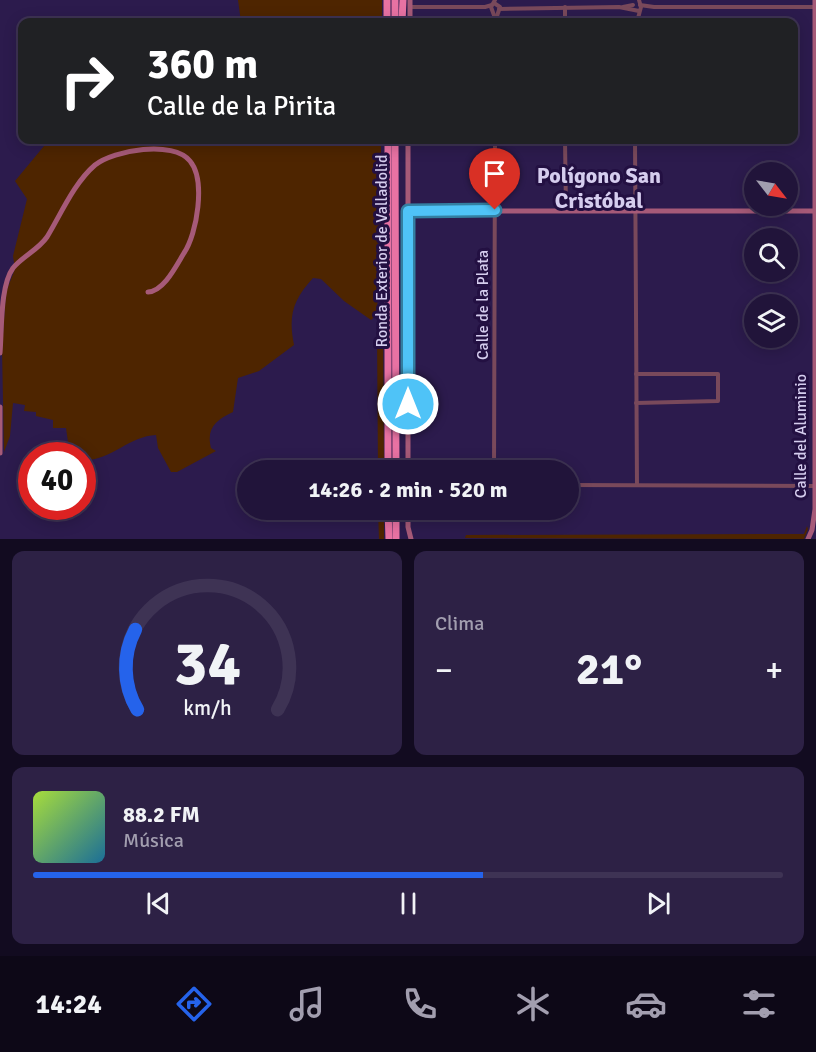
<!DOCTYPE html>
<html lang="es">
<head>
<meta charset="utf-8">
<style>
	body { margin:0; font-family:Signika,sans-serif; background:#2d2145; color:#f1f3f6; height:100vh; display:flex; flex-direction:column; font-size:22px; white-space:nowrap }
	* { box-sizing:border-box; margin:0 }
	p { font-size:20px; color:#a29eaf }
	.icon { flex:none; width:33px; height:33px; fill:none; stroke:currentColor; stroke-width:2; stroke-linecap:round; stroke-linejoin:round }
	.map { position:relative; height:539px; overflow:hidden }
	.side { display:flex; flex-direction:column; gap:12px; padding:12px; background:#120b20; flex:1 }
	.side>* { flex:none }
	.banner { position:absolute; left:18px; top:18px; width:780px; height:126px; border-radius:12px; box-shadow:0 3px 15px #0003,0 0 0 2px #3e3354; background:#202124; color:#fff; overflow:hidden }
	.needle { width:39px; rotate:121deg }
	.buttons { position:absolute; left:744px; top:162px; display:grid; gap:12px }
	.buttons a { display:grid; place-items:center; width:54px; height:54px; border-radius:50%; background:#21143a; box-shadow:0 3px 15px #0003,0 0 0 2px #3e3354; font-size:30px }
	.speed { position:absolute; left:18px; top:442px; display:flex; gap:12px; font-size:30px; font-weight:700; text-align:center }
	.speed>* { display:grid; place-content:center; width:78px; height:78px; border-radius:50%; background:#21143a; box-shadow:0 3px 15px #0003,0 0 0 2px #3e3354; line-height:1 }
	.speed .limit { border:9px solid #d22; background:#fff; color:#111 }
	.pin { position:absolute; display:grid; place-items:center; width:51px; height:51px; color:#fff; margin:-62px -26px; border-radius:50% 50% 50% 0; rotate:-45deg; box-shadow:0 0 6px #0007 }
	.pin .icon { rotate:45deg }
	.me { position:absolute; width:66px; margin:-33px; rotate:0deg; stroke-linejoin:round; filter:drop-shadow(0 0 4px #0008) }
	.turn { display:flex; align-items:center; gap:21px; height:126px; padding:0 30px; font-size:27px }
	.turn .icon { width:78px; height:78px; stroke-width:2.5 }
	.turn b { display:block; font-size:42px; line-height:51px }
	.big { font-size:45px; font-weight:700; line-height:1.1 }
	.side .card { flex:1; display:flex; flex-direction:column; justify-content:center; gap:9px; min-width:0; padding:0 21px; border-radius:12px; background:#2d2145 }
	.side .dial { align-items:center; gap:0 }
	.dial svg { height:156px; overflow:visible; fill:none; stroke:#3e3354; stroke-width:7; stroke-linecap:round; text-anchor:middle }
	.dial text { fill:#f1f3f6; stroke:none }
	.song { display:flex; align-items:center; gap:18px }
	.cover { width:72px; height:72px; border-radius:9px; background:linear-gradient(135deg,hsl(80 70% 55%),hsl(200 70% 35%)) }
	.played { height:6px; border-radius:3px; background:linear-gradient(90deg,#2563eb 60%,#3e3354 60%) }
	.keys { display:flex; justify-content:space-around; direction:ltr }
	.heat { display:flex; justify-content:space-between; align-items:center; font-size:33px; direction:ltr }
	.side .tiles { flex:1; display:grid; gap:12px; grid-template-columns:1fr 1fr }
	.card:last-child { grid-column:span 2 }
	.trip { position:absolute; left:237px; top:460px; width:342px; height:60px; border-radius:30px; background:#21143a; box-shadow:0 3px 15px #0003,0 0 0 2px #3e3354; font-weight:700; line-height:60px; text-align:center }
	.dock { display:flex; height:96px; justify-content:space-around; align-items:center; background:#0d0817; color:#a29eaf }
	.dock .icon { width:42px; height:42px }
	.dock .on { color:#2563eb }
	.dock b { font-size:27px; color:#f1f3f6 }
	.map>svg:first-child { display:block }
	.green { fill:#4e2500 }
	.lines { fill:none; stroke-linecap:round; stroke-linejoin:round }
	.street { stroke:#79495b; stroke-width:4 }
	.secondary { stroke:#a65a78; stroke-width:5 }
	.highway { stroke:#e872a3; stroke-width:7 }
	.route-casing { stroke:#337fa1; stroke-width:15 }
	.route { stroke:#4fc3f7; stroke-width:10 }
	.labels { text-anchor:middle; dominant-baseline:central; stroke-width:6; stroke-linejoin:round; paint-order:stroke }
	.street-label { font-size:16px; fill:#d5cdee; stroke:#231042 }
	.district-label { font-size:22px; font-weight:bold; fill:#d5cdee; stroke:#231042 }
</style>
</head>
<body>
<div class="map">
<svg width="816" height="539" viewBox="0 0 816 539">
	<rect width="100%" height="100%" fill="#2c1b4d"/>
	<!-- green -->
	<g class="green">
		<path d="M238 0H382V22H241Z"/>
		<path d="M49 140H381V221L377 314 371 320 344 301 321 279 313 278C293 300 288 315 294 345L259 371 238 378 233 412C216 420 206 428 211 448L216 451 177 472H171L158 448 156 435C129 436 109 462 83 460L82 456H70L66 428H53V420L36 416V412L24 411 25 405 13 403 10 436 4 452 2 349 6 292 15 269 13 256 27 199 15 181Z"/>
		<path d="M383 317 384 471H378L377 334Z"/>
		<path d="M378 510H384V539H379Z"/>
		<path d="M807 526 808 529 804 539 465 538 466 535 804 534Z"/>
	</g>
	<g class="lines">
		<!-- street -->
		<g class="street">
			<path d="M495 0 491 7 495 18"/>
			<path d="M494 3 500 7 495 22"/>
			<path d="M640 5 654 7H815"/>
			<path d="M410 7H485L492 5"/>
			<path d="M565 7V22"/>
			<path d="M623 7 633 5"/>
			<path d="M499 9 619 7 639 11"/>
			<path d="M637 22 641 7 639 0"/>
			<path d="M565 140 566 211"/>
			<path d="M635 140 637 485"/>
			<path d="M636 374H718V401L636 403"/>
			<path d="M494 471 495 140"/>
			<path d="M568 485 815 486"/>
		</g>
		<!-- secondary -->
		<g class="secondary">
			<path d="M410 22V0"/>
			<path d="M408 211H816"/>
			<path d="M0 353C2 329 0 286 13 268 23 256 38 250 47 237 61 214 74 183 95 165 114 150 173 140 190 161 206 180 197 234 184 253 176 266 164 291 148 292"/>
			<path d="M0 407V453"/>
			<path d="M408 471V140"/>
			<path d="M408 510V527L411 539"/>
			<path d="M808 539 812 530 815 509V0"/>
		</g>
		<!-- highway -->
		<g class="highway">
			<path d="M395 0V22"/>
			<path d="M387 22V0"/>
			<path d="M402 22 403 0"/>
			<path d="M395 140 396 471"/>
			<path d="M388 471V140"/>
			<path d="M388 510 389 539"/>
			<path d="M396 510V539"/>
		</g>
	</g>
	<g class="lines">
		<defs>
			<path id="route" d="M408 404V211L495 210"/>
		</defs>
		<!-- route casing -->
		<use href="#route" class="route-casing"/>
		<!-- route -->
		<use href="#route" class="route"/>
	</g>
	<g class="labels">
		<!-- street labels -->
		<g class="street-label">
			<text transform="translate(382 251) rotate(-90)">Ronda Exterior de Valladolid</text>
			<text transform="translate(483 305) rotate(-90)">Calle de la Plata</text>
			<text transform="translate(801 436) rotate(-90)">Calle del Aluminio</text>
		</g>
		<!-- district labels -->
		<g class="district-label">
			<text x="599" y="175">Polígono San<tspan x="599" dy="25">Cristóbal</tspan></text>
		</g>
	</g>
</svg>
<div class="buttons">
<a><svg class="needle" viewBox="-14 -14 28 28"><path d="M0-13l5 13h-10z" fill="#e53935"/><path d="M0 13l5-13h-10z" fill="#a29eaf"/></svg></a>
<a><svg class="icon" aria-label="search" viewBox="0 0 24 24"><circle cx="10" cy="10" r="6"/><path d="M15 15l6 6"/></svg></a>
<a><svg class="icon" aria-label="layers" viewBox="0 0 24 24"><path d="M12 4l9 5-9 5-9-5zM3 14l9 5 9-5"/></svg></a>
</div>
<div class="speed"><div class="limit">40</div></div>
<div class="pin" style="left:495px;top:210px;background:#d93025"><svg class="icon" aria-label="arrive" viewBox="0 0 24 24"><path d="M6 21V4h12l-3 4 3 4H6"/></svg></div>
<svg class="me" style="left:408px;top:404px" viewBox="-20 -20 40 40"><circle r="17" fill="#4fc3f7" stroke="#fff" stroke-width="3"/><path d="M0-11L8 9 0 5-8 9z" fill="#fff"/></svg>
<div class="trip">14:26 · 2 min · 520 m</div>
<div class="banner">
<div class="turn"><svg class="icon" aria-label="right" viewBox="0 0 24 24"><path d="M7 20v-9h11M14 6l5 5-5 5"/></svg><div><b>360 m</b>Calle de la Pirita</div></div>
</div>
</div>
<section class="side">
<div class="tiles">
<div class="card dial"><svg viewBox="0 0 100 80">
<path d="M14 69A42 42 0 1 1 86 69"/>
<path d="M14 69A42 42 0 0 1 13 28" stroke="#2563eb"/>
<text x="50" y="56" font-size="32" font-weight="700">34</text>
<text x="50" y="72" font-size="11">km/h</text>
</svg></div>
<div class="card"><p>Clima</p>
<div class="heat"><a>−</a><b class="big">21°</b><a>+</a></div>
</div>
<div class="card">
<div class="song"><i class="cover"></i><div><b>88.2 FM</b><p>Música</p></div></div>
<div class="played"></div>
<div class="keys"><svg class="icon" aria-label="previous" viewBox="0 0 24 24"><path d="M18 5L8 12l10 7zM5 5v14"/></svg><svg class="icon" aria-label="pause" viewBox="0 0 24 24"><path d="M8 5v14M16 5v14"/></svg><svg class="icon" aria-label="next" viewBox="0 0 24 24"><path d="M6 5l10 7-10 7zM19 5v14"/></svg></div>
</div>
</div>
</section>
<nav class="dock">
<b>14:24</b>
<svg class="icon on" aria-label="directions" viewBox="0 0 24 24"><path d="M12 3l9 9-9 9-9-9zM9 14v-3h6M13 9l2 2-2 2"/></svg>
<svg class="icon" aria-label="music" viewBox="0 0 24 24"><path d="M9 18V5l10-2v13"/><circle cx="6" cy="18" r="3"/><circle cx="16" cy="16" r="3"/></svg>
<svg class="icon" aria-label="phone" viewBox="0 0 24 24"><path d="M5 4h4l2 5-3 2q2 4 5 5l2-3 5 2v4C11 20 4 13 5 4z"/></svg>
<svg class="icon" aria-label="climate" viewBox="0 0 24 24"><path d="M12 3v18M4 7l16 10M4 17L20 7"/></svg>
<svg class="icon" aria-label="car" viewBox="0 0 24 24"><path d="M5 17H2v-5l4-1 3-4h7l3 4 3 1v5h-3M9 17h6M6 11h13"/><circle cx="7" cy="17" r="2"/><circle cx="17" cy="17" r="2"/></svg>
<svg class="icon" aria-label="filters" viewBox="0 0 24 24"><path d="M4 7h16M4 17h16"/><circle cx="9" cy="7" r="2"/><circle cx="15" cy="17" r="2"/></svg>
</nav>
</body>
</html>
